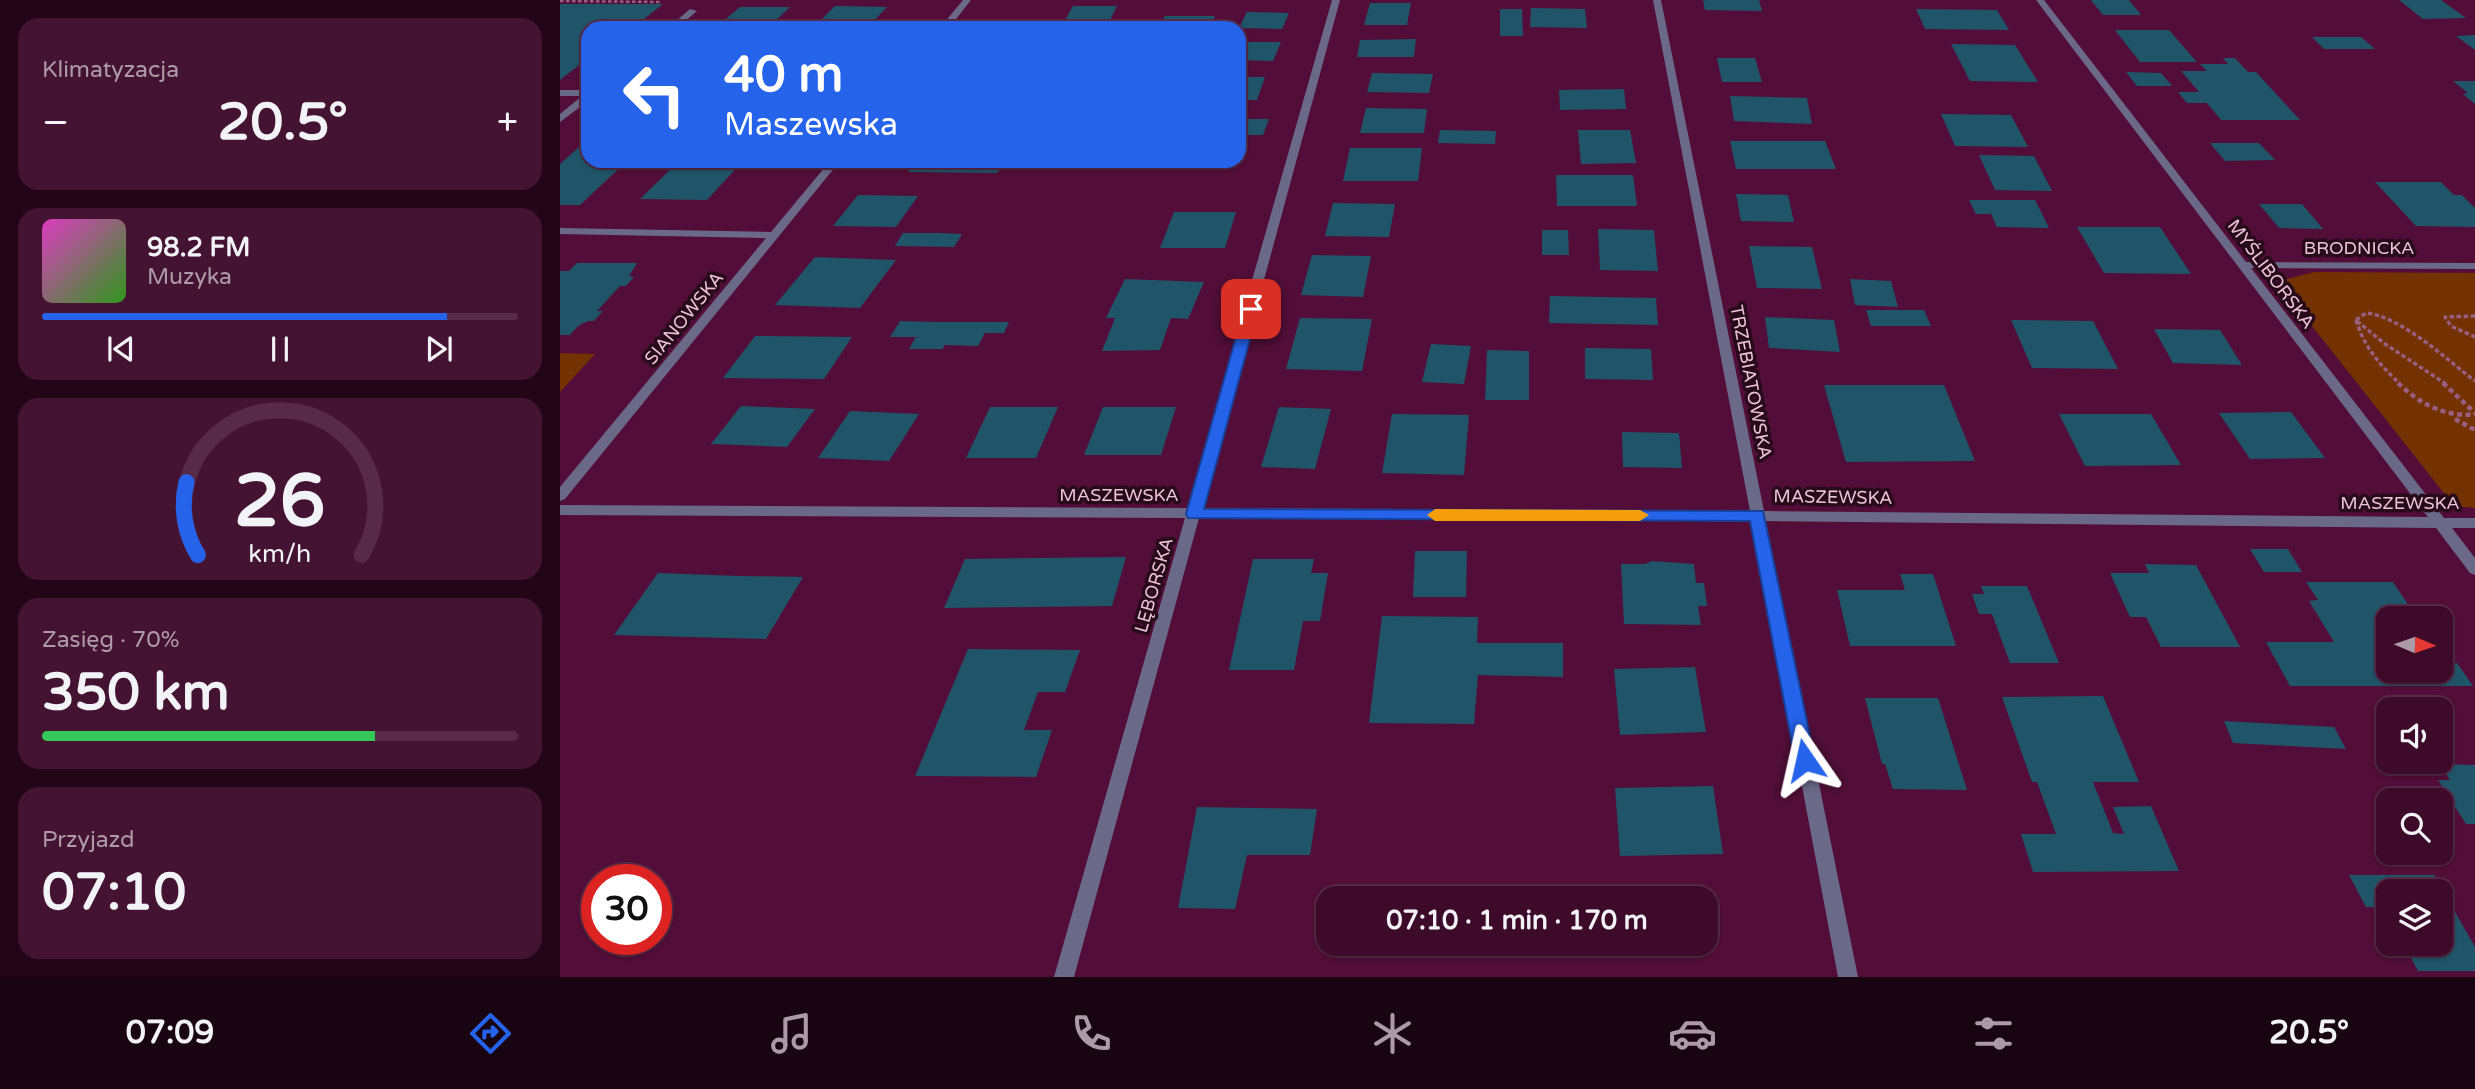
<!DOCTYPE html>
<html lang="pl">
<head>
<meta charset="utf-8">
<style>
	body { margin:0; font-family:"Varela Round",sans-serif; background:#451332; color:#f1f3f6; height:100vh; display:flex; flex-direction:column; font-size:26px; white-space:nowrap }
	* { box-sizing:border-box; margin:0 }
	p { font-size:23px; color:#ad9aa8 }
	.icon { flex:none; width:38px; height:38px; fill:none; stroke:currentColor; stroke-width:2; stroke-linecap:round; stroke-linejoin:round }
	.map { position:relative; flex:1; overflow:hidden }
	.side { display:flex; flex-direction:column; gap:18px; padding:18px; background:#220617; width:560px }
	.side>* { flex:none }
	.banner { position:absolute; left:21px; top:21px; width:665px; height:147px; border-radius:21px; box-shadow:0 2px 5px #0004,0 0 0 2px #572b47; background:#2563eb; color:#fff; overflow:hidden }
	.needle { width:46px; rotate:92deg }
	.controls { position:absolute; left:1816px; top:606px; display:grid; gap:14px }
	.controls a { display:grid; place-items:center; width:77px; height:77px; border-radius:14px; background:#3e0a2a; box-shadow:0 2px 5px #0004,0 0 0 2px #572b47; font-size:35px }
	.speed { position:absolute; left:21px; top:864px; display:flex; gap:14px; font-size:35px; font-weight:700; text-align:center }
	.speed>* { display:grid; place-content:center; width:91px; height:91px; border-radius:50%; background:#3e0a2a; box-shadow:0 2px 5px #0004,0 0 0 2px #572b47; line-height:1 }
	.speed .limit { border:10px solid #d22; background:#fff; color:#111 }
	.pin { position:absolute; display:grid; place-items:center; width:60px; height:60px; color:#fff; margin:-30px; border-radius:14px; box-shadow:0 4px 10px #0006 }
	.me { position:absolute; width:77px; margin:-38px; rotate:349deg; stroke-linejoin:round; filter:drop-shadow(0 0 5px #0008) }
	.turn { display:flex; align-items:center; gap:24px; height:147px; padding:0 28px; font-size:32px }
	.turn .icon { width:91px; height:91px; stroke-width:2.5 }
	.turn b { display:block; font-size:49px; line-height:60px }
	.big { font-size:52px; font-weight:700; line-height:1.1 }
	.side .widget { flex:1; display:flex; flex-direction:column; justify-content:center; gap:10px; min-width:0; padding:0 24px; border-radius:21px; background:#451332 }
	.side .dial { align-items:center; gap:0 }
	.dial svg { height:182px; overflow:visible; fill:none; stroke:#572b47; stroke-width:7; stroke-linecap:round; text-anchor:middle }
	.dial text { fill:#f1f3f6; stroke:none }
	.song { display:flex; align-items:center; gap:21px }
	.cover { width:84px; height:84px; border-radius:10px; background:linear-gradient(135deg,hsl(310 70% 55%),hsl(110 70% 35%)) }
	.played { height:7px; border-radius:4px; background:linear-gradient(90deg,#2563eb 85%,#572b47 85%) }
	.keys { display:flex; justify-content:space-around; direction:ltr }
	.heat { display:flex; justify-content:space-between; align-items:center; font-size:38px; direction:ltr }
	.charge { height:10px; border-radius:5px; background:linear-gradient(90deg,#34c759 70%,#572b47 0) }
	.trip { position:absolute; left:756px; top:886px; width:402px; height:70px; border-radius:21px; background:#3e0a2a; box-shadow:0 2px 5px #0004,0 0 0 2px #572b47; font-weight:700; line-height:70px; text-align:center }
	.dock { display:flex; height:112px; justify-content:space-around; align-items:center; background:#190411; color:#ad9aa8 }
	.dock .icon { width:49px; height:49px }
	.dock .selected { color:#2563eb }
	.dock b { font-size:32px; color:#f1f3f6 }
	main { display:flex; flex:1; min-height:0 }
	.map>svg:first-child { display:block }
	.green { fill:#743101 }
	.building { fill:#205469 }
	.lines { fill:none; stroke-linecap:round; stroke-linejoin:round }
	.path-far2 { stroke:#985f7f; stroke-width:2.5; stroke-dasharray:3.5 2.5; stroke-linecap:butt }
	.path-far1 { stroke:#985f7f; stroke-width:3.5; stroke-dasharray:4.5 2.5; stroke-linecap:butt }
	.path { stroke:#985f7f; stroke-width:4.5; stroke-dasharray:5 3.5; stroke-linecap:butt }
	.street { fill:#6b6988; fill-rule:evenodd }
	.route { fill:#2563eb; stroke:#184099; stroke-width:2 }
	.slow { fill:#f59e0b }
	.labels { text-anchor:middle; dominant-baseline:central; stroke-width:7; stroke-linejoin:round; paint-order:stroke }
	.street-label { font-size:18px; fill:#edc3d7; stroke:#280b1b }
</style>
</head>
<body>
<main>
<section class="side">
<div class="widget"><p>Klimatyzacja</p>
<div class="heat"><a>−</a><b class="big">20.5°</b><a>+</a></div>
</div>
<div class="widget">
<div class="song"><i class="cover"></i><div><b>98.2 FM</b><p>Muzyka</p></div></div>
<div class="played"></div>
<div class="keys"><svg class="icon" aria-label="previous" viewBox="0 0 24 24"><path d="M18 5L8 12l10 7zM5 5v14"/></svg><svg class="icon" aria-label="pause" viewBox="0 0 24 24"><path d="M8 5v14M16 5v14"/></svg><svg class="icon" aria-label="next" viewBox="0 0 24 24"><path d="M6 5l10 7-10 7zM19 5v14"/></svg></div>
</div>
<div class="widget dial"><svg viewBox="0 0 100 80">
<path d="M14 69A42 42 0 1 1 86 69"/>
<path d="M14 69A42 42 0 0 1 9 37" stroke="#2563eb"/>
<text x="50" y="56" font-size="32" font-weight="700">26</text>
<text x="50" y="72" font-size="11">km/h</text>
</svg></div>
<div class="widget"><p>Zasięg · 70%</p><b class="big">350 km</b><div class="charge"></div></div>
<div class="widget"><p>Przyjazd</p><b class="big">07:10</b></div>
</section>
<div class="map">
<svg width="1915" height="977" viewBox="0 0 1915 977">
	<rect width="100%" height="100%" fill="#520e38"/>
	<!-- green -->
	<g class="green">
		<path d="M1754 272 1915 273V508L1894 506 1719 284 1727 279Z"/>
		<path d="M0 353 35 354 0 392Z"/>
	</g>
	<!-- building -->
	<g class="building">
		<path d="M1143 0H1199L1202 11 1145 10Z"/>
		<path d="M1531 0H1569L1581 15H1543Z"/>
		<path d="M1839 0H1881L1906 18 1863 19Z"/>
		<path d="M810 3H851L847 25H804Z"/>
		<path d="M0 4H103L79 23 87 24 82 28H28V58L0 80Z"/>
		<path d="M275 6 327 7 307 28H253Z"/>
		<path d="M513 6H557L549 22H504Z"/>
		<path d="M180 7H230L208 28H155Z"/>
		<path d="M971 8 1025 9 1027 28 970 27Z"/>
		<path d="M940 9H962L963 36H940Z"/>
		<path d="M1356 9 1437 10 1449 30 1365 29Z"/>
		<path d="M687 12 729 13 722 29 679 28Z"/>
		<path d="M605 16H655L649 28H598Z"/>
		<path d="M1555 30H1609L1637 62H1580Z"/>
		<path d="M1915 35V50L1896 36Z"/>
		<path d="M1752 37H1801L1815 49H1764Z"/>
		<path d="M856 39 854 57H797L800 40Z"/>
		<path d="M679 42H721L713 61 679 60Z"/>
		<path d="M1391 44 1455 45 1478 82 1410 81Z"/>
		<path d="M1157 58H1195L1202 82H1162Z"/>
		<path d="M1663 58H1675L1688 72H1696L1740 120H1661L1647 103H1627L1618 92H1639L1621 71H1647L1640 64H1668Z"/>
		<path d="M1566 72 1601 73 1612 86H1577Z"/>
		<path d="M812 73 873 74 869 93 807 92Z"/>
		<path d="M679 77H705L697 100H679Z"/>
		<path d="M1893 81H1915V104L1903 94 1908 93Z"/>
		<path d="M1064 89 1066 109 1000 110 999 90Z"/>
		<path d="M1170 96 1247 98 1252 124 1174 121Z"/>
		<path d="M806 108 867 109 864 133H800Z"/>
		<path d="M1381 114 1451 115 1468 147 1395 146Z"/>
		<path d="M679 119H709L703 135H679Z"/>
		<path d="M880 130 936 131 935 144 878 143Z"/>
		<path d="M1018 130H1070L1076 163 1021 164Z"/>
		<path d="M28 139V161H67L20 205H0V164Z"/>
		<path d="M1170 141H1265L1276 169H1176Z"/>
		<path d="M1650 143H1699L1715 160 1665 161Z"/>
		<path d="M790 148H862L858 181H783Z"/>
		<path d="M1419 155 1474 156 1492 191 1435 190Z"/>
		<path d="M119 161H183L147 200 80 199Z"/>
		<path d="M357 161H445L437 173 348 172Z"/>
		<path d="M996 175H1073L1077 206H997Z"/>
		<path d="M1815 182H1881L1894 195H1902L1915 208V227L1856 226Z"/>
		<path d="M1176 194 1228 195 1234 222 1181 221Z"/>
		<path d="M298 195 358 196 336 227 273 226Z"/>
		<path d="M1409 200H1475L1489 228 1437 227 1431 214H1416Z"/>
		<path d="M773 203 835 204 829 237 765 236Z"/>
		<path d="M1699 204H1742L1763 229 1719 228Z"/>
		<path d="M614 212H676L665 248H600Z"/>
		<path d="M1517 227H1600L1631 274 1544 273Z"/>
		<path d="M1038 229 1094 230 1098 271 1040 270Z"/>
		<path d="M982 230H1008L1009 255H982Z"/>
		<path d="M343 233H380L402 234 394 247 335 246Z"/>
		<path d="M1189 246 1252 247 1262 289 1197 288Z"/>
		<path d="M752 255 811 256 803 297 741 295Z"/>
		<path d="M255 257 336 260 300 308 215 305Z"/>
		<path d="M17 263H77L69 276 74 277 66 286H60L37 311H43L34 321H28L18 326 10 335H0V271H9Z"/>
		<path d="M565 279 644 282 628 319 611 318 600 350 542 351 555 318H546Z"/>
		<path d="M1290 279 1331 281 1338 307 1295 305Z"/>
		<path d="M990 296 1096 298 1098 325 989 323Z"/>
		<path d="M1306 310H1364L1371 326H1311Z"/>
		<path d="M1205 317 1274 320 1280 352 1209 348Z"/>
		<path d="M740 318 812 319 802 371 726 369Z"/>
		<path d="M1451 320 1533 321 1558 369 1472 368Z"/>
		<path d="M340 321 378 322H449L444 333H425L418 346 384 345 383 349H349L355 338 359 337H330Z"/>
		<path d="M1594 329 1660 330 1682 365 1613 363Z"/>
		<path d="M195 336 292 337 264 379 163 378Z"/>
		<path d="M871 344 911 346 904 384 862 382Z"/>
		<path d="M1025 348 1091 349 1093 380 1025 379Z"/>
		<path d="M927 350 969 351V400H925Z"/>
		<path d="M1264 385H1384L1415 461 1286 462Z"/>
		<path d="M181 406 255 409 227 447 151 444Z"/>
		<path d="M430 407H498L476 458H406Z"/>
		<path d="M543 407H616L601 455H524Z"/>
		<path d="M719 407 771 409 755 469 701 467Z"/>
		<path d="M290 411 359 414 329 461 258 458Z"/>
		<path d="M1731 412 1765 458 1690 459 1659 413Z"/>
		<path d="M832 414 909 415 904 475 822 473Z"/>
		<path d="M1499 414H1591L1621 465 1525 466Z"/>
		<path d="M1062 432 1119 433 1122 468 1063 467Z"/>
		<path d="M1690 549H1728L1742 572H1704Z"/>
		<path d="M855 551H907L906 597H853Z"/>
		<path d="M566 557 552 606 384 608 405 559Z"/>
		<path d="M693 559H754L751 573H768L760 621H743L734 670H669Z"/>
		<path d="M1092 561 1134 564 1136 583H1144L1147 606H1138L1141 625 1064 624 1061 564H1085Z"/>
		<path d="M1585 564 1636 565 1680 647H1601L1586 617H1570L1550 573H1589Z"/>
		<path d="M98 573 179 576 243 577 206 639 54 635Z"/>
		<path d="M1340 574H1373L1396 646H1290L1277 590H1345Z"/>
		<path d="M1746 582H1833L1857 618H1829V670H1881V653L1888 663H1897L1913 686H1730L1706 642H1774L1749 601 1758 600Z"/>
		<path d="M1421 586H1467L1499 663H1450L1432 614H1419L1412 594H1424Z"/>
		<path d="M822 616 918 617 917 643H1003V677L918 675 914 724 809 723Z"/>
		<path d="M408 649 520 650 505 692H478L464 730H492L476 777 355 776Z"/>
		<path d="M1135 667 1146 732 1060 735 1054 669Z"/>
		<path d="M1543 696 1579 782H1533L1553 833 1564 834 1553 807 1591 806 1619 871 1473 872 1461 834H1496L1477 782H1472L1442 697Z"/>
		<path d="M1305 698H1378L1407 790 1333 789 1325 764H1322Z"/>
		<path d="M1664 721 1774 727 1786 749 1673 743Z"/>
		<path d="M1880 764 1915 765V824H1906L1878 780H1890Z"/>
		<path d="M1153 786 1163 854 1060 856 1055 788Z"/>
		<path d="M637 807 757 809 750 855H687L675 909 618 908Z"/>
		<path d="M1789 875H1874L1915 947V971H1858L1843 943H1881V891H1829V916L1824 907H1806Z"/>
	</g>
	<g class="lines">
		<!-- path-far2 -->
		<path class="path-far2" d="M0 1 101 2"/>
		<!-- path-far1 -->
		<g class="path-far1">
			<path d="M1915 316 1885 317 1891 326 1915 337"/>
			<path d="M1796 320C1804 347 1820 365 1840 384"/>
			<path d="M1796 320 1806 313C1842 317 1886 359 1915 381"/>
			<path d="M1797 321 1825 344 1886 384"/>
		</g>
		<!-- path -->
		<g class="path">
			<path d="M1838 383C1859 403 1885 418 1915 414"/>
			<path d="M1883 383 1915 413"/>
			<path d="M1895 419 1915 430"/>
		</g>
		<!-- street -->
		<g class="street">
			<path d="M403 0H411L389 28H380Z"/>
			<path d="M772 0H780L642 508 1190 511 1093 0H1101L1204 511 1868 517 1476 0H1484L1686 262 1915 263V269L1691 268 1884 518H1915V528H1892L1915 558V575L1910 573 1876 528 1206 521 1298 977H1278L1192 521 639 518 514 977H494L625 518 0 515V505L627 508Z"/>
			<path d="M130 9 137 11 117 28H108Z"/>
			<path d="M0 90H28V101L0 122V114L22 96H0Z"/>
			<path d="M270 161H280L5 499 0 501V487L206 238 0 234V228L211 232Z"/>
		</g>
	</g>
	<!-- route -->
	<path class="route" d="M691 305 698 309 644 509 1203 511 1255 760 1252 766 1245 768 1238 766 1235 760 1190 521 628 518 626 514 684 309Z"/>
	<!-- slow -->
	<path class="slow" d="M875 509 1080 510 1089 515 1080 521H875L867 515Z"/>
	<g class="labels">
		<!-- street labels -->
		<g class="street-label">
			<text x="1799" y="248">BRODNICKA</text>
			<text transform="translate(1711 274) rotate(53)">MYŚLIBORSKA</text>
			<text transform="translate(124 318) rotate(-51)">SIANOWSKA</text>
			<text transform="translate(1191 382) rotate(79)">TRZEBIATOWSKA</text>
			<text x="559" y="495">MASZEWSKA</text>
			<text transform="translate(1273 497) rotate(1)">MASZEWSKA</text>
			<text x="1840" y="503">MASZEWSKA</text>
			<text transform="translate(594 585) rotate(-74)">LĘBORSKA</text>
		</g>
	</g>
</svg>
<div class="controls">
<a><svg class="needle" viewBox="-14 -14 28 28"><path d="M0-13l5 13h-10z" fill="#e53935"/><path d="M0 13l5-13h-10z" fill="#ad9aa8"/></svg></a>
<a><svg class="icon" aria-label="sound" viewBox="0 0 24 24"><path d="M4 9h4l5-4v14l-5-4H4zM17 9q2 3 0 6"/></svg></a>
<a><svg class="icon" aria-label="search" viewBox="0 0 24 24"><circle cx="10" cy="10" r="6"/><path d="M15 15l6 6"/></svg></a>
<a><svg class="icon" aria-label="layers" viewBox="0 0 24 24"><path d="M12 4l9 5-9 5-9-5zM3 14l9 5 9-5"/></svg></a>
</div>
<div class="speed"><div class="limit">30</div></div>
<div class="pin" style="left:691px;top:309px;background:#d93025"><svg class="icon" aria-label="arrive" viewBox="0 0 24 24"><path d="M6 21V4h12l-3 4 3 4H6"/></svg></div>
<svg class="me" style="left:1245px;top:760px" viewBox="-20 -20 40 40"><path d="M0-17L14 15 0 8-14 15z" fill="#2563eb" stroke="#fff" stroke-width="4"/></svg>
<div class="trip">07:10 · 1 min · 170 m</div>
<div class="banner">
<div class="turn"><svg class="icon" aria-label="left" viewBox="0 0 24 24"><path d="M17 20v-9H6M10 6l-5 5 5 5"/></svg><div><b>40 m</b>Maszewska</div></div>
</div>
</div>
</main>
<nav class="dock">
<b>07:09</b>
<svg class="icon selected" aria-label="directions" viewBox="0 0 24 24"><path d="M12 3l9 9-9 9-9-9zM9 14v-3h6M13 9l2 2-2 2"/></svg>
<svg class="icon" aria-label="music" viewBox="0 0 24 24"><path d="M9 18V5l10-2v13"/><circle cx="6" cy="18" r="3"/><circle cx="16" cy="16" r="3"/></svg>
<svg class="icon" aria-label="phone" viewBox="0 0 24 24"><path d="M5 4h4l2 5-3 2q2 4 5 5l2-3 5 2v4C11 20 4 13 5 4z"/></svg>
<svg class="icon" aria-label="climate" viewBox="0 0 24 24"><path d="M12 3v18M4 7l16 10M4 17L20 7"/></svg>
<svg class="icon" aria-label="car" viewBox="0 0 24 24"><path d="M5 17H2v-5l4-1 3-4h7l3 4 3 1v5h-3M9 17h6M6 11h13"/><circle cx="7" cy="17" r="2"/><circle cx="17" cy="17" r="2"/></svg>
<svg class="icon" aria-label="filters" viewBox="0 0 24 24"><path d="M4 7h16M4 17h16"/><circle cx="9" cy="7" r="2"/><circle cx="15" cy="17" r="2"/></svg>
<b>20.5°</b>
</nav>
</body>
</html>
